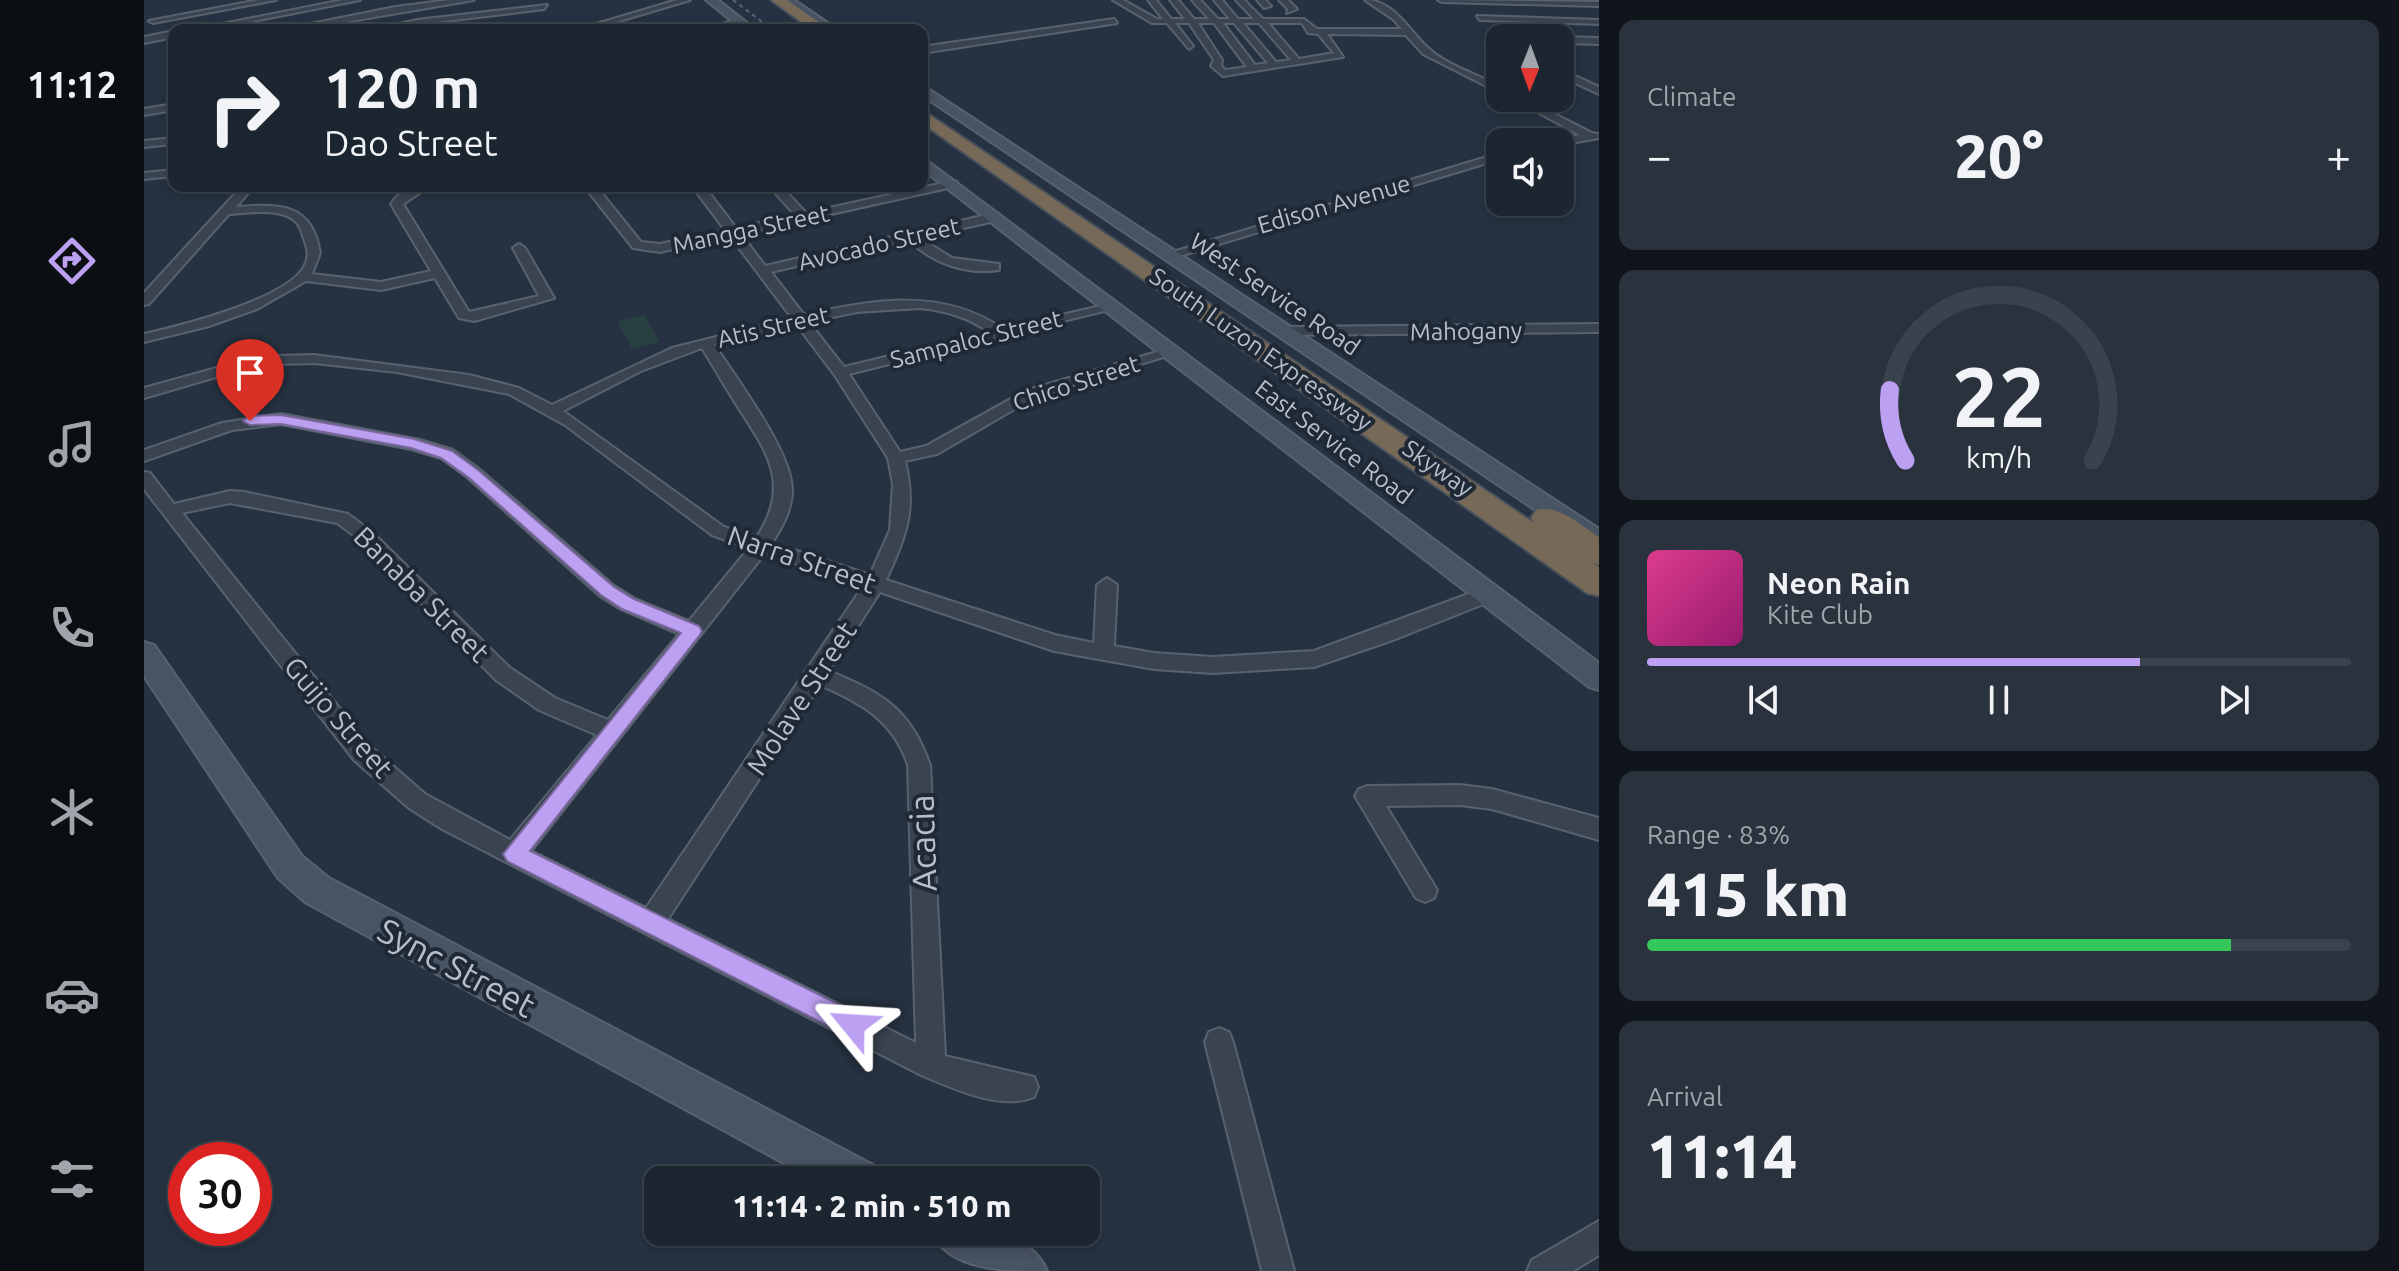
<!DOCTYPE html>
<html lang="en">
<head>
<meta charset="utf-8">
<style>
	body { margin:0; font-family:Ubuntu,sans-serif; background:#29323d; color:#f1f3f6; height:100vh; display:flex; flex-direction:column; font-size:30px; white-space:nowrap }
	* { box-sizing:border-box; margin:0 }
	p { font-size:26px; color:#a0a5ab }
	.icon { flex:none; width:44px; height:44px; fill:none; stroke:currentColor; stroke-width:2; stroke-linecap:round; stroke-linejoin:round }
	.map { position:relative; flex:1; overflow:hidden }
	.sheet { display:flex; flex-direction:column; gap:20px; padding:20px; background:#0f151b; width:800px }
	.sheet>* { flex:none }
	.banner { position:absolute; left:24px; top:24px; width:760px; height:168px; border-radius:16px; box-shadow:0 4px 12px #0003,0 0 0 2px #3a434d; background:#1c2631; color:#f1f3f6; overflow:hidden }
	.needle { width:52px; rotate:181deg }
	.tools { position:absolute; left:1342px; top:24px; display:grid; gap:16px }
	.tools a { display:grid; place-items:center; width:88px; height:88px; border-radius:16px; background:#1c2631; box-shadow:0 4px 12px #0003,0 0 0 2px #3a434d; font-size:40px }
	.speed { position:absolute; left:24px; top:1142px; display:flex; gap:16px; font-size:40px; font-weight:700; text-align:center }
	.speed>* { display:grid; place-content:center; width:104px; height:104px; border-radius:50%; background:#1c2631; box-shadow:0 4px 12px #0003,0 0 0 2px #3a434d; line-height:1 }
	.speed .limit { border:12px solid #d22; background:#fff; color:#111 }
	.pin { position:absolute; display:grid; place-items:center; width:68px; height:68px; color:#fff; margin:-82px -34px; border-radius:50% 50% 50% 0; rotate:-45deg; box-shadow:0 0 8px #0007 }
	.pin .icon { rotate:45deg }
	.me { position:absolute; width:88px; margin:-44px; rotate:297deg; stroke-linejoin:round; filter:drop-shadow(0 0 6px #0008) }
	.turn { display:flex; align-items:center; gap:28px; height:168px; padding:0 24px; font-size:36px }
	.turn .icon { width:104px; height:104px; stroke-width:2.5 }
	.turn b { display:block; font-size:56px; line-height:68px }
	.big { font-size:60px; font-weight:800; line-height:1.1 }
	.sheet .widget { flex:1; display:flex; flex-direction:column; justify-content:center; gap:12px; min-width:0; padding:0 28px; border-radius:16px; background:#29323d }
	.sheet .dial { align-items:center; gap:0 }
	.dial svg { height:208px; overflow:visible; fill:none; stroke:#3a434d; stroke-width:7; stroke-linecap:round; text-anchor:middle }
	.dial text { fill:#f1f3f6; stroke:none }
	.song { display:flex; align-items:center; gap:24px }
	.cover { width:96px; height:96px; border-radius:12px; background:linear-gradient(135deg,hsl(330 70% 55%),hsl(320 70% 35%)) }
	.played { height:8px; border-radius:4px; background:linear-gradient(90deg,#bca0f2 70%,#3a434d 70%) }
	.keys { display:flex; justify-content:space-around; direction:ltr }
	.heat { display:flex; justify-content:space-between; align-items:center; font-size:44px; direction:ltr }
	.charge { height:12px; border-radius:6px; background:linear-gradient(90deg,#34c759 83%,#3a434d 0) }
	.trip { position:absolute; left:500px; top:1166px; width:456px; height:80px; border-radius:16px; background:#1c2631; box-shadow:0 4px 12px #0003,0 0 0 2px #3a434d; font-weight:800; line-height:80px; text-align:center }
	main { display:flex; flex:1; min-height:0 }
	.menu { display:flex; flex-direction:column; width:144px; justify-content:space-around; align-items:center; background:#0b0f14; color:#a0a5ab }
	.menu .icon { width:56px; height:56px }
	.menu .current { color:#bca0f2 }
	.menu b { font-size:36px; color:#f1f3f6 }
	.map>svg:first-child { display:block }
	.green { fill:#283f42 }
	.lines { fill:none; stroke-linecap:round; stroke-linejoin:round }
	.minor-casing { stroke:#58626e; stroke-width:4 }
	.secondary-casing { stroke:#58626e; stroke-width:4 }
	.motorway-casing { stroke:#454f5b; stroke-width:4 }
	.minor { fill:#3a4450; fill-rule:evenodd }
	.secondary { fill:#485363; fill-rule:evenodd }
	.motorway { fill:#766957; fill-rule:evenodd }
	.rail { stroke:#5c6877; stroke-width:2; stroke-dasharray:4 4; stroke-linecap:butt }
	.route { fill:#bca0f2; stroke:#7a689d; stroke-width:2 }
	.labels { text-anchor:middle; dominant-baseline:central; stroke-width:8; stroke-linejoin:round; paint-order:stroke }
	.far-street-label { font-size:24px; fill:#b7bfcb; stroke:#1f2936 }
	.street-label { font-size:28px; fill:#b7bfcb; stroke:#1f2936 }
	.near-street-label { font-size:34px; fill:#b7bfcb; stroke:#1f2936 }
</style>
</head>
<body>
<main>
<nav class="menu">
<b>11:12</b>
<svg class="icon current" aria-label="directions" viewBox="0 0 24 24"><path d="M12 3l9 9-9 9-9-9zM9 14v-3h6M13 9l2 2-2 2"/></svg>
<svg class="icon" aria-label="music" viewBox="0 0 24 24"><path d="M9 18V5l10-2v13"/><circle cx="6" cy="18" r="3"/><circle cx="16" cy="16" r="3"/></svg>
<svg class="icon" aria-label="phone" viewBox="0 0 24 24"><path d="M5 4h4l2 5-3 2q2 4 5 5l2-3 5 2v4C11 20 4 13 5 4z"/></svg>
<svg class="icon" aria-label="climate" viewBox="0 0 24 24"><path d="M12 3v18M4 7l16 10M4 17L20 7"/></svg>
<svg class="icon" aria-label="car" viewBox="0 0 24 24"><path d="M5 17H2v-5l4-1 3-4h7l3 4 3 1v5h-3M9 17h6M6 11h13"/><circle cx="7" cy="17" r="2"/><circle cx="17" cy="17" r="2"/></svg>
<svg class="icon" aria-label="filters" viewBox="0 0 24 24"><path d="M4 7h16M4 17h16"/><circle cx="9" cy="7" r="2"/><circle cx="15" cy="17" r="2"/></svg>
</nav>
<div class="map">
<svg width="1455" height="1271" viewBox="0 0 1455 1271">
	<rect width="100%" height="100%" fill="#263241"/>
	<!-- green -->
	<path class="green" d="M500 315 516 342 488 349 473 321Z"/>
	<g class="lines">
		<defs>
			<g id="minor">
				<path d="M115 0H132L9 23 5 21Z"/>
				<path d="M199 0H216L65 30H48Z"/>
				<path d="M306 0H330L154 30H137L251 7Z"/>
				<path d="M533 0H546L445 30H432Z"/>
				<path d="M969 0H979L1013 19H1019L1004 0H1012L1027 19H1041L1026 0H1034L1050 19H1065L1048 0H1056L1074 19H1086L1070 0H1078L1094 19H1110L1092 0H1100L1119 19H1160L1173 29H1258L1249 19 1221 0C1250 0 1265 31 1284 48 1302 65 1334 75 1356 86V93L1279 54 1262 35 1183 34 1199 57 1079 76 1067 66 1070 60 1045 23H1031L1049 46 1045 49 1023 23H1008ZM1054 23H1070L1103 67 1081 70 1077 66 1078 60ZM1079 23H1090L1124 63 1111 65ZM1099 23H1115L1147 60 1132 62ZM1124 23H1158L1164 33 1174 34 1190 53 1155 59Z"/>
				<path d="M1113 0H1121L1127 6 1120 8Z"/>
				<path d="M1135 0H1144L1153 9 1143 13 1144 9Z"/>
				<path d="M1294 0 1455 2V6L1298 2Z"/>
				<path d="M403 5 400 9 228 30 273 20Z"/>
				<path d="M1333 16 1455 20V24L1336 20Z"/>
				<path d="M594 19 597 23 574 30H561Z"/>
				<path d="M970 19 973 23 778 53V47Z"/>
				<path d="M30 31V37L0 43V37Z"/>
				<path d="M1416 37 1455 38V44L1416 43Z"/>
				<path d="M1416 69 1455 87V94L1416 76Z"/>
				<path d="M1367 98H1379L1448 133 1455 134V138L1416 145V142H1410L1411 140 1436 135Z"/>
				<path d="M30 104V110L0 115V109Z"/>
				<path d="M30 138V144L0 147V141Z"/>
				<path d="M1356 153V159L1029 258 1019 255Z"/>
				<path d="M30 170V176L0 179V173Z"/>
				<path d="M809 181 813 182V186L597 234 621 266 851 213 855 214V220L776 238 808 258 855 264V270C822 275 788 263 765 240L627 272 660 315C728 300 798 287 859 329L969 303 976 307 705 374 756 452 782 446 881 391 1023 349 1028 348 1035 352 891 397 793 454 761 461C773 510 762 536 742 580L911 635 950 643 953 585 963 578 973 585 970 646 1010 653 1069 657 1170 651 1338 589 1345 587 1355 594 1352 599 1249 640 1170 667 1069 673 1010 669 910 651 736 592 685 671C738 693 766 708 786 765L801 1056 890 1077 894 1087 890 1097C857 1111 808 1088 777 1075L298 829 265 808 210 760 0 489V472L6 473 30 504 86 491 100 492 204 514 228 532 366 668 411 698 464 720 535 634 477 609 456 596 323 477 297 458 267 449 137 424 88 430 0 461V450L78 423 137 414 276 440 309 450 335 469 470 586 491 599 545 621 605 548 568 535 421 425 365 394 253 372 170 363 132 364 89 372 0 398V388L87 364 132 356 170 355 325 375 375 388 408 405 528 348 648 318 586 236 516 252 489 248 440 186H452L497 242 516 244 581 230 548 186H560L592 228 651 215 625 186H637L662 213ZM776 308C803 311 823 317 845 332L700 367 665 322 713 312ZM653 325 690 374 744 458 749 484 746 530 726 575 628 543C638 527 648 510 648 491 649 453 592 378 570 344ZM558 348C570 367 581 387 594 407 624 453 647 485 613 537L580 527 419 411 497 371ZM86 503 193 523 216 540 352 680 395 710 453 735 366 840 281 794 226 746 38 513ZM621 553 719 586 502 908 387 851ZM676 685C717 703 749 720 764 765L772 1043 524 919Z"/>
				<path d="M98 186H110L92 207C135 204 168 202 176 253L168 274 237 282 287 271 247 204C256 190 270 186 286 186L259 204 325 312 395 296 369 248 375 244 381 248 410 298 330 321 315 318 291 278 237 290 162 281 113 309 65 326 0 342V334C36 326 145 299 161 265 167 253 161 242 157 230 148 205 106 213 85 214L5 304 0 305V293Z"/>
				<path d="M1455 324V332L1140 335 1133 331 1140 327Z"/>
				<path d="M1316 785 1348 789 1455 818V840L1348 809 1316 805 1242 806 1293 890 1290 898 1281 902 1272 898 1211 796 1215 789 1223 786Z"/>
				<path d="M1075 1028 1085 1032 1089 1042 1150 1271H1118L1061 1042 1065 1032Z"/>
				<path d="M1455 1221V1255L1429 1271H1383L1388 1260Z"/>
			</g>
			<g id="secondary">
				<path d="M562 0H574L612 30H599Z"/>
				<path d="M638 0H650L694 30H680Z"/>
				<path d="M778 85 1455 529V550L1446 547 778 95Z"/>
				<path d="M778 157 1455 663V690L1445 687 778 169Z"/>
				<path d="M0 642 10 645 158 856 185 878 729 1165 735 1180H671L161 902 134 878 0 676Z"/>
				<path d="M787 1232C828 1232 884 1226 903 1271 862 1271 806 1271 787 1232Z"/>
			</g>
			<g id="motorway">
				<path d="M627 0H643L686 30H668Z"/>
				<path d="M778 110 1390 523 1387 518 1392 510C1415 504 1436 525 1455 537V565L1448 563 1455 567V596L1443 593 778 123Z"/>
			</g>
		</defs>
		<!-- minor casing -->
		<use href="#minor" class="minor-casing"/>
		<!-- secondary casing -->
		<use href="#secondary" class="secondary-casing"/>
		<!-- motorway casing -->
		<use href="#motorway" class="motorway-casing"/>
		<!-- minor -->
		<use href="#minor" class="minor"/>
		<!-- secondary -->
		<use href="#secondary" class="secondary"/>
		<!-- motorway -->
		<use href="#motorway" class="motorway"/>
		<!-- rail -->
		<path class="rail" d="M589 0 629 30"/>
	</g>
	<!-- route -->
	<path class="route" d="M137 415 270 439 308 451 334 470 470 587 490 599 555 626 558 631 555 636 386 851 718 1016 722 1025 718 1034 709 1037 700 1034 363 861 359 854 537 633 478 609 457 595 324 477 297 458 267 448 137 424 106 425 99 421 106 416Z"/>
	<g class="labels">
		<!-- far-street labels -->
		<g class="far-street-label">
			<text transform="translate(1190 204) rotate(-16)">Edison Avenue</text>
			<text transform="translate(607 229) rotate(-12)">Mangga Street</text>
			<text transform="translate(735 244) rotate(-13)">Avocado Street</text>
			<text transform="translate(1131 294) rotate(34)">West Service Road</text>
			<text transform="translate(629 327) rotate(-13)">Atis Street</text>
			<text transform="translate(1322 331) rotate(-1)">Mahogany</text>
			<text transform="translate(832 339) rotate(-14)">Sampaloc Street</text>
			<text transform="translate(1117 349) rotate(35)">South Luzon Expressway</text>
			<text transform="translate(932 383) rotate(-18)">Chico Street</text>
			<text transform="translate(1190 442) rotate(37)">East Service Road</text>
			<text transform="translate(1294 468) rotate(35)">Skyway</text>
		</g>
		<!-- street labels -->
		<g class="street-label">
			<text transform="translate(658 559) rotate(19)">Narra Street</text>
			<text transform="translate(278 594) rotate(45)">Banaba Street</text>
			<text transform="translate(657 698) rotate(-57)">Molave Street</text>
			<text transform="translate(195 717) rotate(49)">Guijo Street</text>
		</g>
		<!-- near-street labels -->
		<g class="near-street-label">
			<text transform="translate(778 843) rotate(-92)">Acacia</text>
			<text transform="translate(313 967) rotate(28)">Sync Street</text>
		</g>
	</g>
</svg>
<div class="tools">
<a><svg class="needle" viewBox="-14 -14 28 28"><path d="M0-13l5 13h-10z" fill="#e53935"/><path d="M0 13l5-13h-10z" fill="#a0a5ab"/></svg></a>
<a><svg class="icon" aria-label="sound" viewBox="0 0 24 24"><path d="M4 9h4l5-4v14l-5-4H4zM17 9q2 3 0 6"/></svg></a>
</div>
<div class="speed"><div class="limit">30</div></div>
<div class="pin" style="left:106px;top:421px;background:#d93025"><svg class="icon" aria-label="arrive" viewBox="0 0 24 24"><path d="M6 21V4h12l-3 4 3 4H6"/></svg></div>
<svg class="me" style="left:709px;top:1025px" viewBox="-20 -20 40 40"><path d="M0-17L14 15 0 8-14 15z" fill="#bca0f2" stroke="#fff" stroke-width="4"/></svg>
<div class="trip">11:14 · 2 min · 510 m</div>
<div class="banner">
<div class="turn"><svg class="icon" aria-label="right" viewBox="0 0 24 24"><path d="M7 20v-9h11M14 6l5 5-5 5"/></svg><div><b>120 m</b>Dao Street</div></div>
</div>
</div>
<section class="sheet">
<div class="widget"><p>Climate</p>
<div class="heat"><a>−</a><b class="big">20°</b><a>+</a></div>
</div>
<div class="widget dial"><svg viewBox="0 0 100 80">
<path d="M14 69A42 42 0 1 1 86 69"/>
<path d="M14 69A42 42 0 0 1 8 42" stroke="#bca0f2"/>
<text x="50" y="56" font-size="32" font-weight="700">22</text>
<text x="50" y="72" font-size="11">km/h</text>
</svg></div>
<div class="widget">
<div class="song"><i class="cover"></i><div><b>Neon Rain</b><p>Kite Club</p></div></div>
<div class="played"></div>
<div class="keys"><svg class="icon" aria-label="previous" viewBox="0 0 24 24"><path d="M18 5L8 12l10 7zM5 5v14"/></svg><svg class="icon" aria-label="pause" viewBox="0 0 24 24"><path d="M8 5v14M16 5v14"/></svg><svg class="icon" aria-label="next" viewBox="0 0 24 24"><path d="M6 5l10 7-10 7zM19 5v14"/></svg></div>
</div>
<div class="widget"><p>Range · 83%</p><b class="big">415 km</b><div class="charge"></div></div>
<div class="widget"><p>Arrival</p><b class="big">11:14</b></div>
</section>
</main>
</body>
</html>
